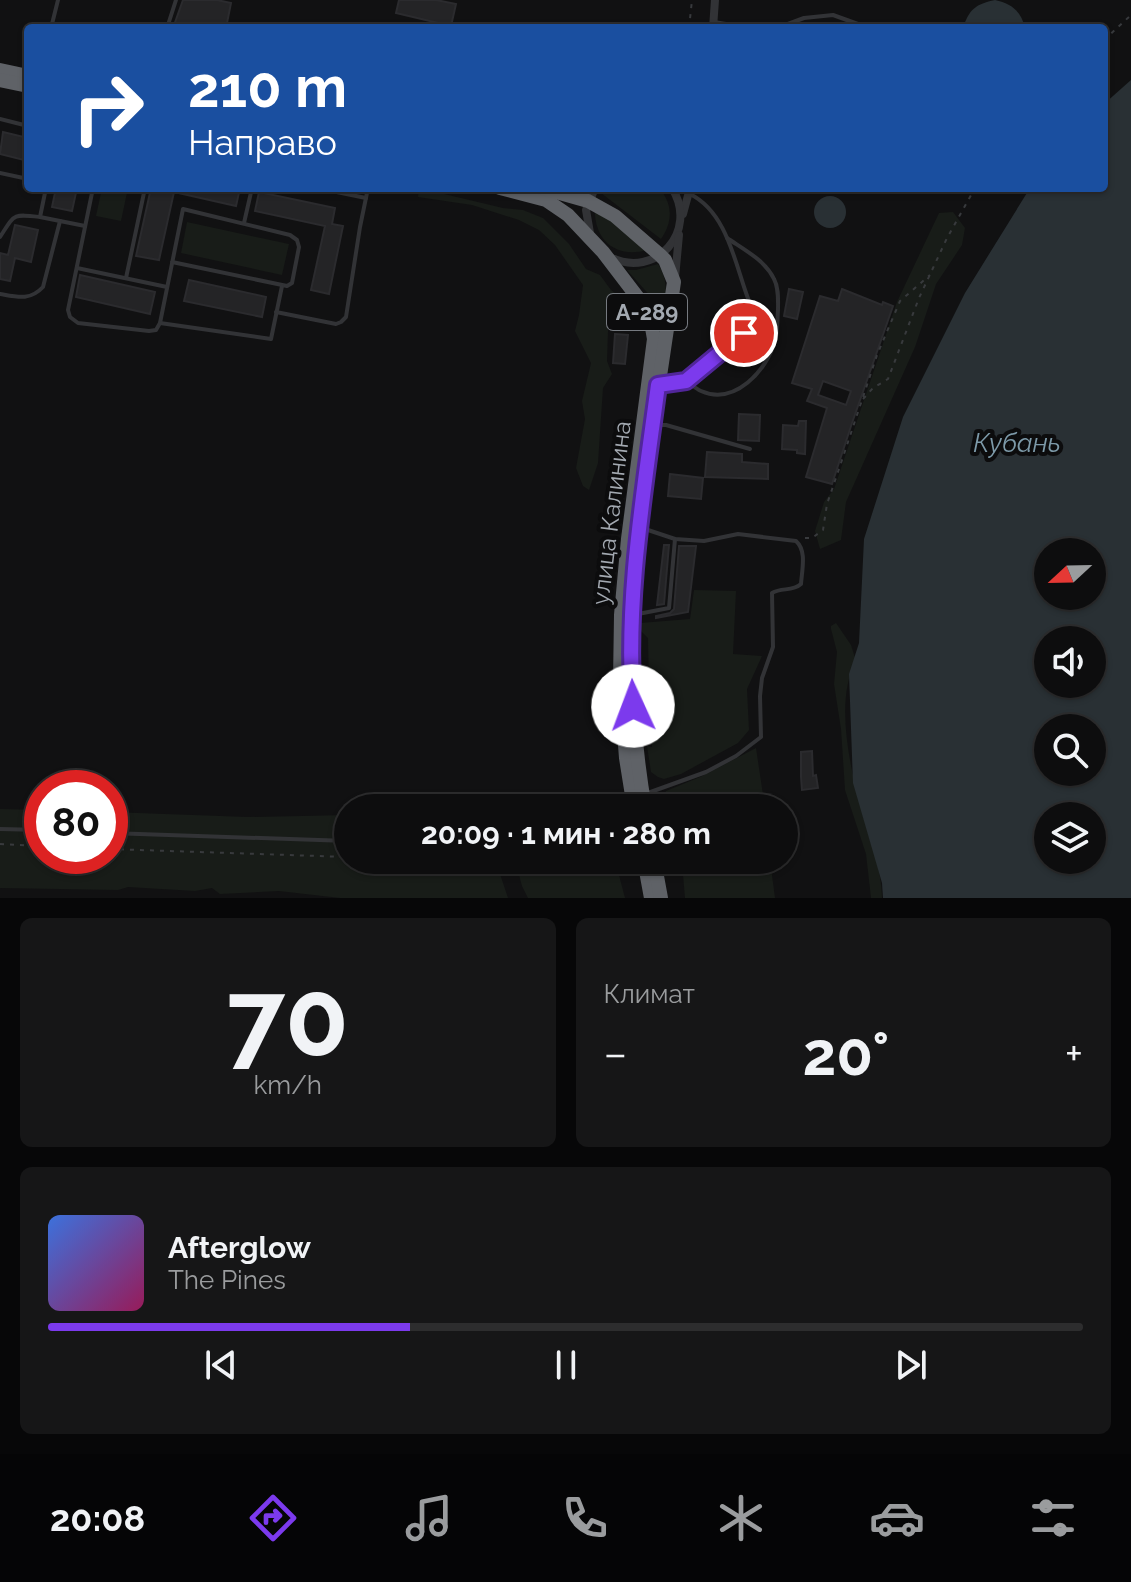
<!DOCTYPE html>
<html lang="ru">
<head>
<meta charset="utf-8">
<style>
	body { margin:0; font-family:Raleway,sans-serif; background:#161617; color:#f1f3f6; height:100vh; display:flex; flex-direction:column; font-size:30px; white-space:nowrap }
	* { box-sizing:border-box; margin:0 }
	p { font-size:26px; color:#9a9c9e }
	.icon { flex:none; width:44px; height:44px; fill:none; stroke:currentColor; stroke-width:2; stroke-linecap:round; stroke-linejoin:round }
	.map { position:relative; height:898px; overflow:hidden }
	.details { display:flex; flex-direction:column; gap:20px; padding:20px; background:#070708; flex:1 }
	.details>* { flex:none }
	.top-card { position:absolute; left:24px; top:24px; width:1084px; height:168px; border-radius:8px; box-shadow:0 2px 6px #0004,0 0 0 2px #2d2d2e; background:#1a4fa0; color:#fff; overflow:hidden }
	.needle { width:52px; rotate:248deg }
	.fabs { position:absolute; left:1034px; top:538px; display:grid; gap:16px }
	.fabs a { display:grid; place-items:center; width:72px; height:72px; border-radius:50%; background:#0d0d0e; box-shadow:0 2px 6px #0004,0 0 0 2px #2d2d2e; font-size:40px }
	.speed { position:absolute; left:24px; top:770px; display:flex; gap:16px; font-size:40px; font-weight:700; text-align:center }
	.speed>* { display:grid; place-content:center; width:104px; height:104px; border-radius:50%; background:#0d0d0e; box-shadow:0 2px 6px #0004,0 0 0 2px #2d2d2e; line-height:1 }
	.speed .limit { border:12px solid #d22; background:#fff; color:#111 }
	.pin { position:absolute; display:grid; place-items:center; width:68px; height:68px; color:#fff; margin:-34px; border:4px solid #fff; border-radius:50%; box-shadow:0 2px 8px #0007 }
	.me { position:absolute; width:88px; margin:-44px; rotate:358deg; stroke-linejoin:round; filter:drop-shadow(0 0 6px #0008) }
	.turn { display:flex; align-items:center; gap:28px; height:168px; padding:0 32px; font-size:36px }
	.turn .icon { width:104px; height:104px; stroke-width:2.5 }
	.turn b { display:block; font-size:56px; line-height:68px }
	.big { font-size:60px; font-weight:700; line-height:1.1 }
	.details .card { flex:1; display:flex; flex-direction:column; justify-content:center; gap:12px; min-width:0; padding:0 28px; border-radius:12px; background:#161617 }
	.details .dial { align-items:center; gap:0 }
	.dial b { font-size:104px; line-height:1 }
	.song { display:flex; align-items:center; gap:24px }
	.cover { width:96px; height:96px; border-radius:12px; background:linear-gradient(135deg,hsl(220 70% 55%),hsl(330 70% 35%)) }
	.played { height:8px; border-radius:4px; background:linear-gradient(90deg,#7c3aed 35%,#2d2d2e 35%) }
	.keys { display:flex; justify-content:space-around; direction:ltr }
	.heat { display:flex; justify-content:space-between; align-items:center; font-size:44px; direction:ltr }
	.details .tiles { flex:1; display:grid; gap:20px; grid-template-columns:1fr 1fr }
	.card:last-child { grid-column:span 2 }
	.trip { position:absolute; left:334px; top:794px; width:464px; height:80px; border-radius:40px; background:#0d0d0e; box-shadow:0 2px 6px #0004,0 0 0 2px #2d2d2e; font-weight:700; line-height:80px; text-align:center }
	.menu { display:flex; height:128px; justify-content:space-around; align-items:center; background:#050506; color:#9a9c9e }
	.menu .icon { width:56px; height:56px }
	.menu .active { color:#7c3aed }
	.menu b { font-size:36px; color:#f1f3f6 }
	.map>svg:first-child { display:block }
	.green { fill:#181c18 }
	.water { fill:#293034; fill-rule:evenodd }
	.building { fill:#242426; stroke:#2b2b2e; stroke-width:2; fill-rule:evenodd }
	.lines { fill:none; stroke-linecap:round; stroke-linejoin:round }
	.path { stroke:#383a3d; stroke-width:2; stroke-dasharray:4 6; stroke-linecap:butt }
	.lane { stroke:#323336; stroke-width:4 }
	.street { stroke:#323336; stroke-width:8 }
	.highway { stroke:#5f6267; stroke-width:14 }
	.route-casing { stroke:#51269a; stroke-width:20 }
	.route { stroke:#7c3aed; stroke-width:14 }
	.labels { text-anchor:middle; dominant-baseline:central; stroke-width:8; stroke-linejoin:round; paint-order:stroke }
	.shield { fill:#0c0c0d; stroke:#767a80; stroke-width:2 }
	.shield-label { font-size:22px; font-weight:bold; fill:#a3a9b1 }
	.street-label { font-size:24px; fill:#a3a9b1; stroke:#0c0c0d }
	.water-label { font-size:26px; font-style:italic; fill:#7d9aa9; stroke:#0c0c0d }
</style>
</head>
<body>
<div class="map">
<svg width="1131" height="898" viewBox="0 0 1131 898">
	<rect width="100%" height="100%" fill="#111112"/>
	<!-- green -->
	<g class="green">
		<path d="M102 188H128L121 221 96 216Z"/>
		<path d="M419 188 503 208 523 210 543 218 569 244 586 269 600 275 611 290 628 303 629 312 618 302 609 303 607 361 612 374 603 388 598 463 589 490 583 486 576 468 585 419 582 401 591 363 575 331 579 315 583 285 555 245 539 230 519 220 472 205 418 197Z"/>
		<path d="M605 188H659C673 204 673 222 661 239L601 193Z"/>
		<path d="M595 207 647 250C615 259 593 239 595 207Z"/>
		<path d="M953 212 965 228 962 245 936 284 915 347 846 502 841 540 820 549 815 531 824 502 834 489 897 302 939 213Z"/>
		<path d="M187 222 289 244 282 275 181 253Z"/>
		<path d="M658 264C667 277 668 295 662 309L627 270H636Z"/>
		<path d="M694 590 736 591 733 654 762 656 747 689 749 730 738 743 681 774 664 779 658 777 651 772 647 746 652 747 650 705 644 702 643 687 649 689 648 638 640 630V623L690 619Z"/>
		<path d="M836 623 851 645 856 661C833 703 852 775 864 819 871 846 882 870 882 898H871L866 854 845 790 841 729 834 684 837 652 831 629V626Z"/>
		<path d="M756 748 765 808H666L664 795 666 791 700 777Z"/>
		<path d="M0 809 42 810V856H110V812L248 817 348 815V860H500L498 868 508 898H340L279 891 220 894 212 888 195 891 128 887 118 890 0 888Z"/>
		<path d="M515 860H615L625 898H528L522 886Z"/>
		<path d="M745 860H770L775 898H685L683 875 691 866Z"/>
	</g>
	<!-- water -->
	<g class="water">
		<path d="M995 0C1012 4 1021 11 1025 28H963C969 9 976 4 995 0Z"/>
		<path d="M1131 80V898H883L882 883 853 783 849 674 859 643 864 539 903 417 965 293 1030 188H1104V104ZM1092 552V596H1048V552ZM1092 640V684H1048V640ZM1092 728V772H1048V728ZM1092 816V860H1048V816Z"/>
		<circle cx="830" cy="212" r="16"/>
	</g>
	<!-- building -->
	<g class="building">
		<path d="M183 0H217L231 3 226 28H173Z"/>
		<path d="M399 0H436L456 4 451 26 396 13Z"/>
		<path d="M3 132 28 138V161L0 154Z"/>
		<path d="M56 188H77L72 211 52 207Z"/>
		<path d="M151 188H240L236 206 174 192 159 260 136 256Z"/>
		<path d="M259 192 335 208 332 224 343 226 329 294 311 290 325 226 255 211Z"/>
		<path d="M15 225 38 230 31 262 15 258 10 281 0 279V253L8 255Z"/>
		<path d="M80 275 155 292 150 314 76 297Z"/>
		<path d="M189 280 266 297 262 317 184 301Z"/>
		<path d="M789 289 803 292 797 319 784 316Z"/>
		<path d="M842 289 882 305 883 302 893 306 852 423 832 484 806 477 827 408 807 401 812 389 792 383 820 296 838 301ZM823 381 851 391 846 405 818 395Z"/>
		<path d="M739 300 744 301 747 306 752 305 751 311 769 314 766 328 749 326 748 330 742 328 736 333H733Z"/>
		<path d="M615 334 628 335 625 364 613 363Z"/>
		<path d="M739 414 760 415 759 441 738 440Z"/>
		<path d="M799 421H806L805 454 797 453V450L782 449 783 425 798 426Z"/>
		<path d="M707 452 742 454V462L768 464V479L705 477Z"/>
		<path d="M670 474 703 478 701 499 668 496Z"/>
		<path d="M664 545H669L664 604 657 605Z"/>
		<path d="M679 546H696L688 612 656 618V616L670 613 674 609Z"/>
		<path d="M812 751 813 776 816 775 818 788 802 790 801 777V752Z"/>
	</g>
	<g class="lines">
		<!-- path -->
		<g class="path">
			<path d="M689 28 692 0"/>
			<path d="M1104 40 1131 15"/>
			<path d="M863 399 873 388 888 379 919 298 947 238 975 188"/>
			<path d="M805 538H812L823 530 827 504 839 469 877 355 900 301 930 275"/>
			<path d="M0 844 42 846"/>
			<path d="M110 849 348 857"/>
		</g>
		<!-- lane -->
		<g class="lane">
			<path d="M714 22 750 28"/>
			<path d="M51 28 58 0"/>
			<path d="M167 28 176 0"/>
			<path d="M777 28 804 18 833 15 869 28"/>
			<path d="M0 119 28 126"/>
			<path d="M0 173 28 179"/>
			<path d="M46 188 40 217 85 226"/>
			<path d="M93 188 68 310 70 317 78 323 149 331 156 330 160 323 183 209 290 235 297 240 299 247 292 283 287 286 172 262"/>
			<path d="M317 188 366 198"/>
			<path d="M690 194C728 213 735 265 749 301"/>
			<path d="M244 223 252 188"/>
			<path d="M0 237C15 214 12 214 40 217"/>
			<path d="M77 268 167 287"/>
			<path d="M126 278 145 188"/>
			<path d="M0 294C17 297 30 301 43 287L60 221"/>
			<path d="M276 312 336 324 341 322 346 317 360 227 368 188"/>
			<path d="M160 323 271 339 282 286"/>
			<path d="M686 381C691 384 696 389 701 391 735 406 767 370 775 341 778 331 777 320 778 310 778 300 779 288 774 279 765 260 743 249 727 238"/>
			<path d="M664 384 686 381 744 333"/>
			<path d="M656 425H666L750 449"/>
			<path d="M639 527 675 539 704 541 738 534 796 541C807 551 802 569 801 584 792 592 782 587 772 593L773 647 762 678 760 696 761 737 736 756 706 772 645 794"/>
			<path d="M638 614 669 608 675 539"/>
			<path d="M0 829 42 830"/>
			<path d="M110 833 348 841"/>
			<path d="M658 868 725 860"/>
		</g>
		<!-- street -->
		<g class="street">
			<path d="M713 28 715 0"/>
			<path d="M683 214 690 188"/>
			<path d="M590 233 586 210 595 188"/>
			<path d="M610 257C656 280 699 231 672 188"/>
			<path d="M675 278 679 235"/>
		</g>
		<!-- highway -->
		<g class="highway">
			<path d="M0 70 28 76"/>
			<path d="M0 80 28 86"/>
			<path d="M500 188 546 200 568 215 603 252 645 307 651 322 654 339 628 539 621 615 620 681 626 758 634 808"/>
			<path d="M542 188 588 201 615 216 660 255 665 260 674 282 649 450"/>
			<path d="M637 538C629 630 629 717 645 808"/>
			<path d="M644 860 651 898"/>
			<path d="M654 860 661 898"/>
		</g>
	</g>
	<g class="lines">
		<defs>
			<path id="route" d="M633 706C625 598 644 491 658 385L686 381 744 333"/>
		</defs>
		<!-- route casing -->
		<use href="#route" class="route-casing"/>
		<!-- route -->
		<use href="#route" class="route"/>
	</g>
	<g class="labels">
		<!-- shield labels -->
		<rect class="shield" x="607" y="294" width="80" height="36" rx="6"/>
		<g class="shield-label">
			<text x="647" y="312">А-289</text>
		</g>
		<!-- street labels -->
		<g class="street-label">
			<text transform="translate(611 513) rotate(-83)">улица Калинина</text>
		</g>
		<!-- water labels -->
		<g class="water-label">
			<text x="1017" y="443">Кубань</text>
		</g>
	</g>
</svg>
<div class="fabs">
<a><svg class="needle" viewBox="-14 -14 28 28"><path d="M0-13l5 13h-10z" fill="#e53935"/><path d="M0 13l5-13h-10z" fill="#9a9c9e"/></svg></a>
<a><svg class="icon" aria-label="sound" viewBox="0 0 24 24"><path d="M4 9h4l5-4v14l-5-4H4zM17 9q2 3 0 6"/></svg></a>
<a><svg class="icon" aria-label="search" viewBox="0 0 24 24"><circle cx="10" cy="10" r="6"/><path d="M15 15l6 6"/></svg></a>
<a><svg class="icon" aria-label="layers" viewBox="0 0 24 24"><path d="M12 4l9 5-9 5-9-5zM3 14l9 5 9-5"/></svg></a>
</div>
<div class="speed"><div class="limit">80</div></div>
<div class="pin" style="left:744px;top:333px;background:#d93025"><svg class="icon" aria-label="arrive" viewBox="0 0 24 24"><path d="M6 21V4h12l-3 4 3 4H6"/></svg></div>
<svg class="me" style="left:633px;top:706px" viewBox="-20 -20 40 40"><circle r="19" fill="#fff"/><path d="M0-13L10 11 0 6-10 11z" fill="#7c3aed"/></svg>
<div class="trip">20:09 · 1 мин · 280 m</div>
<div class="top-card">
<div class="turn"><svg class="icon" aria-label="right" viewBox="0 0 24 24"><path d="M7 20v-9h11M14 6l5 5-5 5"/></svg><div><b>210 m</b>Направо</div></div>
</div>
</div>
<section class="details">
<div class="tiles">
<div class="card dial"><b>70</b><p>km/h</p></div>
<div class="card"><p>Климат</p>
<div class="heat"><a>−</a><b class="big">20°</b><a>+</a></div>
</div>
<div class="card">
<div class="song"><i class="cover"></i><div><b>Afterglow</b><p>The Pines</p></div></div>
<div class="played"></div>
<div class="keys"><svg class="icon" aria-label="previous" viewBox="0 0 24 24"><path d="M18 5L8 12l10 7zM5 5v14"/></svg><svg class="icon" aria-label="pause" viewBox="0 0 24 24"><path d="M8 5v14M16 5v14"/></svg><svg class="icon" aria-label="next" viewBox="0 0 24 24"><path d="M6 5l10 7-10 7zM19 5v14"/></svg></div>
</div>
</div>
</section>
<nav class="menu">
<b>20:08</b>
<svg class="icon active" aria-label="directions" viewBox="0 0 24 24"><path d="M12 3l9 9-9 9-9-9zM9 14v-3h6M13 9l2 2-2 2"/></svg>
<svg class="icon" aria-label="music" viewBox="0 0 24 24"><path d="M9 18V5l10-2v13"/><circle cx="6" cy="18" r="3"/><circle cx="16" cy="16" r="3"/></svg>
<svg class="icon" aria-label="phone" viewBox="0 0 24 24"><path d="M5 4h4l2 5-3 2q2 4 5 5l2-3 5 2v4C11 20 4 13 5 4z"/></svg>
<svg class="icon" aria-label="climate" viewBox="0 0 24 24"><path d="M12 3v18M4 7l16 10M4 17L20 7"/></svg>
<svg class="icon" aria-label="car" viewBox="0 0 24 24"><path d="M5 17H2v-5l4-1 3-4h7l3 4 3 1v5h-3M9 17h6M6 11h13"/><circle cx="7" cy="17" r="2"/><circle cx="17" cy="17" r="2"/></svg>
<svg class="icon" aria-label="filters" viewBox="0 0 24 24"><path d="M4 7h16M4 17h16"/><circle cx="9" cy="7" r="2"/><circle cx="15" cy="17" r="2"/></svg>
</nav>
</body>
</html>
